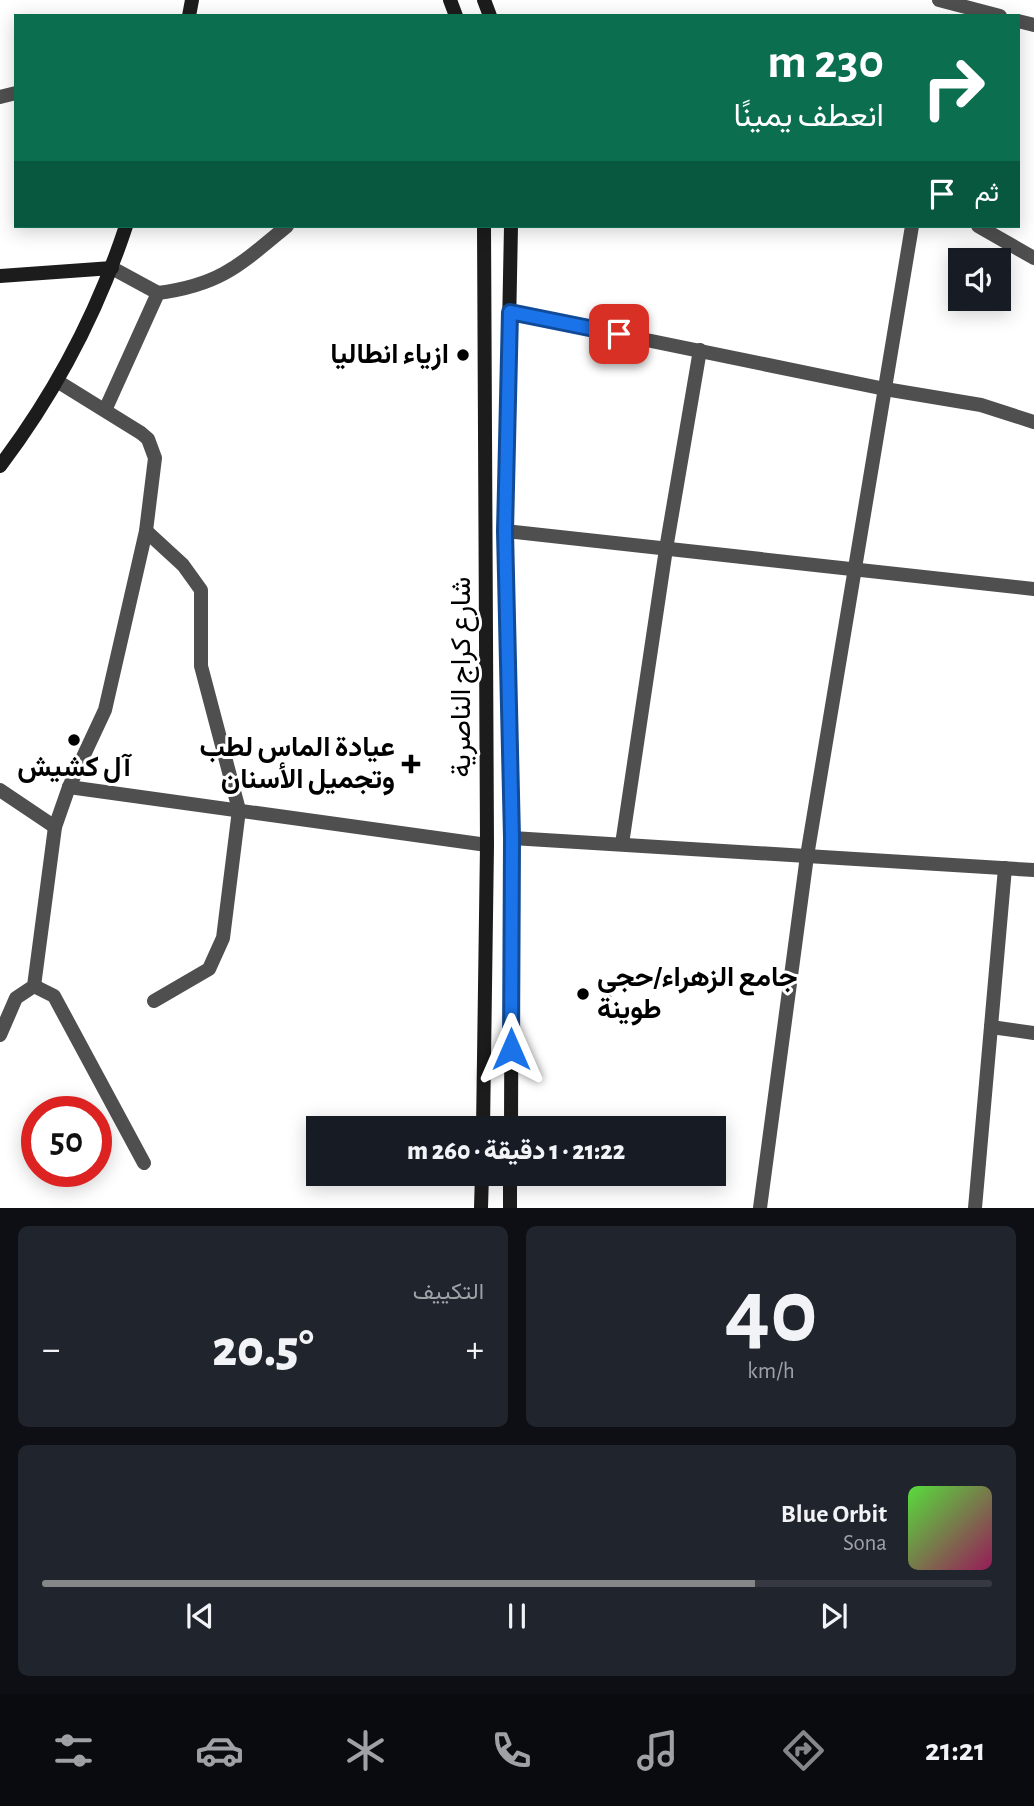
<!DOCTYPE html>
<html lang="ar">
<head>
<meta charset="utf-8">
<style>
	body { margin:0; font-family:"Alegreya Sans",Vazirmatn,sans-serif; background:#20242c; color:#f1f3f6; direction:rtl; height:100vh; display:flex; flex-direction:column; font-size:26px; white-space:nowrap }
	* { box-sizing:border-box; margin:0 }
	p { font-size:23px; color:#9ea1a6 }
	.icon { flex:none; width:38px; height:38px; fill:none; stroke:currentColor; stroke-width:2; stroke-linecap:round; stroke-linejoin:round }
	.map { position:relative; height:1208px; overflow:hidden; direction:ltr }
	.sheet { display:flex; flex-direction:column; gap:18px; padding:18px; background:#0d0f14; flex:1 }
	.sheet>* { flex:none }
	.guide { position:absolute; left:14px; top:14px; width:1006px; height:214px; border-radius:0px; box-shadow:0 4px 18px #0003; direction:rtl; background:#0b6e4f; color:#fff; overflow:hidden }
	.tools { position:absolute; left:948px; top:248px; display:grid; gap:14px }
	.tools a { display:grid; place-items:center; width:63px; height:63px; border-radius:0px; background:#171b24; box-shadow:0 4px 18px #0003; font-size:35px }
	.speed { position:absolute; left:21px; top:1096px; display:flex; gap:14px; font-size:35px; font-weight:700; text-align:center }
	.speed>* { display:grid; place-content:center; width:91px; height:91px; border-radius:50%; background:#171b24; box-shadow:0 4px 18px #0003; line-height:1 }
	.speed .limit { border:10px solid #d22; background:#fff; color:#111 }
	.pin { position:absolute; display:grid; place-items:center; width:60px; height:60px; color:#fff; margin:-30px; border-radius:14px; box-shadow:0 4px 10px #0006 }
	.me { position:absolute; width:77px; margin:-38px; rotate:0deg; stroke-linejoin:round; filter:drop-shadow(0 0 5px #0008) }
	.turn { display:flex; align-items:center; gap:24px; height:147px; padding:0 21px; font-size:32px }
	.turn .icon { width:91px; height:91px; stroke-width:2.5 }
	.turn b { display:block; font-size:49px; line-height:60px }
	.then { display:flex; align-items:center; height:66px; padding:0 21px; background:#0003; gap:14px; font-size:26px }
	.big { font-size:52px; font-weight:800; line-height:1.1 }
	.sheet .tile { flex:1; display:flex; flex-direction:column; justify-content:center; gap:10px; min-width:0; padding:0 24px; border-radius:10px; background:#20242c }
	.sheet .dial { align-items:center; gap:0 }
	.dial b { font-size:91px; line-height:1 }
	.song { display:flex; align-items:center; gap:21px }
	.cover { width:84px; height:84px; border-radius:10px; background:linear-gradient(135deg,hsl(110 70% 55%),hsl(330 70% 35%)) }
	.played { height:7px; border-radius:4px; background:linear-gradient(90deg,#858687 75%,#363941 75%) }
	.keys { display:flex; justify-content:space-around; direction:ltr }
	.heat { display:flex; justify-content:space-between; align-items:center; font-size:38px; direction:ltr }
	.sheet .tiles { flex:1; display:grid; gap:18px; grid-template-columns:1fr 1fr }
	.tile:last-child { grid-column:span 2 }
	.trip { position:absolute; left:306px; top:1116px; width:420px; height:70px; border-radius:0px; background:#171b24; box-shadow:0 4px 18px #0003; font-weight:800; line-height:70px; text-align:center; direction:rtl }
	.dock { display:flex; height:112px; justify-content:space-around; align-items:center; background:#090b0e; color:#9ea1a6 }
	.dock .icon { width:49px; height:49px }
	.dock .current { color:#858687 }
	.dock b { font-size:32px; color:#f1f3f6 }
	.map>svg:first-child { display:block }
	.lines { fill:none; stroke-linecap:round; stroke-linejoin:round }
	.street { stroke:#4f4f4f; stroke-width:14 }
	.secondary { stroke:#1c1c1c; stroke-width:14 }
	.route-casing { stroke:#114b97; stroke-width:18 }
	.route { stroke:#1a73e8; stroke-width:12 }
	.poi-dot { fill:#000; stroke:#fff; stroke-width:2.5 }
	.labels { text-anchor:middle; dominant-baseline:central; stroke-width:6; stroke-linejoin:round; paint-order:stroke }
	.poi-label { font-size:28px; font-weight:bold; fill:#000; stroke:#fff; text-anchor:end }
	.street-label { font-size:28px; fill:#000; stroke:#fff }
</style>
</head>
<body>
<div class="map">
<svg width="1034" height="1208" viewBox="0 0 1034 1208">
	<rect width="100%" height="100%" fill="#fff"/>
	<g class="lines">
		<!-- street -->
		<g class="street">
			<path d="M939 0 1000 16"/>
			<path d="M1018 21 1034 25"/>
			<path d="M0 97 16 93"/>
			<path d="M978 226 1034 258"/>
			<path d="M112 268 158 293"/>
			<path d="M510 312 885 389 981 405 1034 422"/>
			<path d="M106 408 158 293C220 285 240 265 287 226"/>
			<path d="M146 531 183 565 201 590V666L239 810 223 938 209 969 154 1001"/>
			<path d="M505 531 1034 589"/>
			<path d="M69 787 487 845"/>
			<path d="M0 790 55 827"/>
			<path d="M512 838 1034 870"/>
			<path d="M622 844 666 549 700 350"/>
			<path d="M34 986 54 996 144 1163"/>
			<path d="M991 1027 1034 1033"/>
			<path d="M0 1035 16 998 34 986 55 827 69 787 105 710 146 531 155 458 148 439 141 433 57 381"/>
			<path d="M760 1208 807 856 912 226"/>
			<path d="M975 1208 1005 868"/>
		</g>
		<!-- secondary -->
		<g class="secondary">
			<path d="M450 0 456 16"/>
			<path d="M484 0 490 16"/>
			<path d="M189 16 192 0"/>
			<path d="M511 226 505 531 512 838 511 1129"/>
			<path d="M0 276 112 268"/>
			<path d="M0 466C56 392 97 314 126 226"/>
			<path d="M483 1129 487 845 484 226"/>
			<path d="M481 1208 482 1174"/>
			<path d="M510 1208V1174"/>
		</g>
	</g>
	<g class="lines">
		<defs>
			<path id="route" d="M511 1049 512 838 505 531 510 312 619 334"/>
		</defs>
		<!-- route casing -->
		<use href="#route" class="route-casing"/>
		<!-- route -->
		<use href="#route" class="route"/>
	</g>
	<!-- markers -->
	<g class="poi-dot">
		<circle cx="463" cy="355" r="7"/>
		<circle cx="74" cy="740" r="7"/>
		<path d="M407.5 753.5h7v7h7v7h-7v7h-7v-7h-7v-7h7z"/>
		<circle cx="583" cy="994" r="7"/>
	</g>
	<g class="labels">
		<!-- poi labels -->
		<g class="poi-label">
			<text x="449" y="355">ازياء انطاليا</text>
			<text x="395" y="748">عيادة الماس لطب<tspan x="395" dy="32">وتجميل الأسنان</tspan></text>
			<text x="74" y="768" text-anchor="middle">آل كشيش</text>
			<text x="597" y="978" text-anchor="start">جامع الزهراء/حجي<tspan x="597" dy="32">طوينة</tspan></text>
		</g>
		<!-- street labels -->
		<g class="street-label">
			<text transform="translate(462 677) rotate(-90)">شارع كراج الناصرية</text>
		</g>
	</g>
</svg>
<div class="tools">
<a><svg class="icon" aria-label="sound" viewBox="0 0 24 24"><path d="M4 9h4l5-4v14l-5-4H4zM17 9q2 3 0 6"/></svg></a>
</div>
<div class="speed"><div class="limit">50</div></div>
<div class="pin" style="left:619px;top:334px;background:#d93025"><svg class="icon" aria-label="arrive" viewBox="0 0 24 24"><path d="M6 21V4h12l-3 4 3 4H6"/></svg></div>
<svg class="me" style="left:511px;top:1049px" viewBox="-20 -20 40 40"><path d="M0-17L14 15 0 8-14 15z" fill="#1a73e8" stroke="#fff" stroke-width="4"/></svg>
<div class="trip">21:22 · 1 دقيقة · 260 m</div>
<div class="guide">
<div class="turn"><svg class="icon" aria-label="right" viewBox="0 0 24 24"><path d="M7 20v-9h11M14 6l5 5-5 5"/></svg><div><b>230 m</b>انعطف يمينًا</div></div>
<div class="then">ثم<svg class="icon" aria-label="arrive" viewBox="0 0 24 24"><path d="M6 21V4h12l-3 4 3 4H6"/></svg></div>
</div>
</div>
<section class="sheet">
<div class="tiles">
<div class="tile dial"><b>40</b><p>km/h</p></div>
<div class="tile"><p>التكييف</p>
<div class="heat"><a>−</a><b class="big">20.5°</b><a>+</a></div>
</div>
<div class="tile">
<div class="song"><i class="cover"></i><div><b>Blue Orbit</b><p>Sona</p></div></div>
<div class="played"></div>
<div class="keys"><svg class="icon" aria-label="previous" viewBox="0 0 24 24"><path d="M18 5L8 12l10 7zM5 5v14"/></svg><svg class="icon" aria-label="pause" viewBox="0 0 24 24"><path d="M8 5v14M16 5v14"/></svg><svg class="icon" aria-label="next" viewBox="0 0 24 24"><path d="M6 5l10 7-10 7zM19 5v14"/></svg></div>
</div>
</div>
</section>
<nav class="dock">
<b>21:21</b>
<svg class="icon current" aria-label="directions" viewBox="0 0 24 24"><path d="M12 3l9 9-9 9-9-9zM9 14v-3h6M13 9l2 2-2 2"/></svg>
<svg class="icon" aria-label="music" viewBox="0 0 24 24"><path d="M9 18V5l10-2v13"/><circle cx="6" cy="18" r="3"/><circle cx="16" cy="16" r="3"/></svg>
<svg class="icon" aria-label="phone" viewBox="0 0 24 24"><path d="M5 4h4l2 5-3 2q2 4 5 5l2-3 5 2v4C11 20 4 13 5 4z"/></svg>
<svg class="icon" aria-label="climate" viewBox="0 0 24 24"><path d="M12 3v18M4 7l16 10M4 17L20 7"/></svg>
<svg class="icon" aria-label="car" viewBox="0 0 24 24"><path d="M5 17H2v-5l4-1 3-4h7l3 4 3 1v5h-3M9 17h6M6 11h13"/><circle cx="7" cy="17" r="2"/><circle cx="17" cy="17" r="2"/></svg>
<svg class="icon" aria-label="filters" viewBox="0 0 24 24"><path d="M4 7h16M4 17h16"/><circle cx="9" cy="7" r="2"/><circle cx="15" cy="17" r="2"/></svg>
</nav>
</body>
</html>
